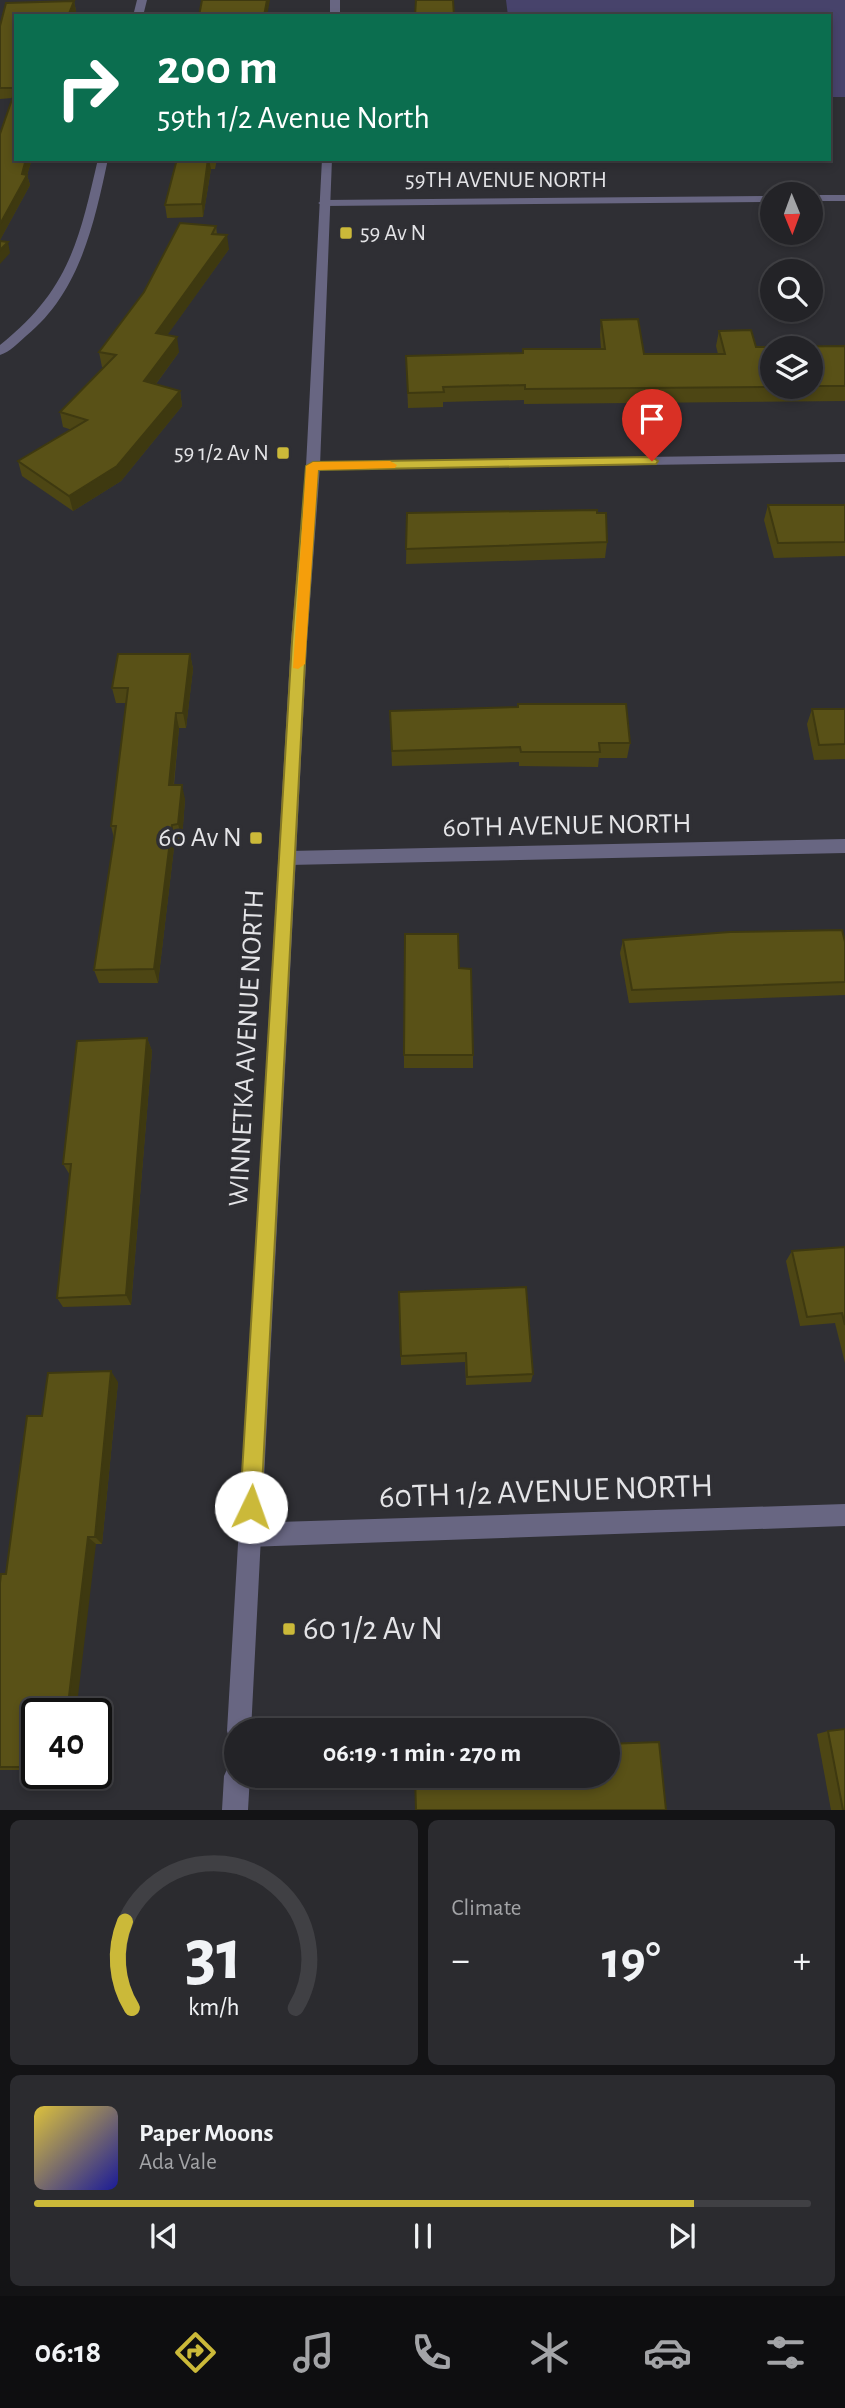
<!DOCTYPE html>
<html lang="en">
<head>
<meta charset="utf-8">
<style>
	body { margin:0; font-family:"Alegreya Sans",sans-serif; background:#2b2b2f; color:#f1f3f6; height:100vh; display:flex; flex-direction:column; font-size:26px; white-space:nowrap }
	* { box-sizing:border-box; margin:0 }
	p { font-size:23px; color:#a3a4a7 }
	.icon { flex:none; width:38px; height:38px; fill:none; stroke:currentColor; stroke-width:2; stroke-linecap:round; stroke-linejoin:round }
	.map { position:relative; height:1810px; overflow:hidden }
	.details { display:flex; flex-direction:column; gap:10px; padding:10px; background:#131315; flex:1 }
	.details>* { flex:none }
	.banner { position:absolute; left:14px; top:14px; width:817px; height:147px; border-radius:0px; box-shadow:0 4px 10px #0003,0 0 0 2px #404044; background:#0b6e4f; color:#fff; overflow:hidden }
	.needle { width:46px; rotate:179deg }
	.buttons { position:absolute; left:760px; top:182px; display:grid; gap:14px }
	.buttons a { display:grid; place-items:center; width:63px; height:63px; border-radius:50%; background:#232327; box-shadow:0 4px 10px #0003,0 0 0 2px #404044; font-size:35px }
	.speed { position:absolute; left:21px; top:1698px; display:flex; gap:14px; font-size:35px; font-weight:700; text-align:center }
	.speed>* { display:grid; place-content:center; width:91px; height:91px; border-radius:50%; background:#232327; box-shadow:0 4px 10px #0003,0 0 0 2px #404044; line-height:1 }
	.speed .limit { border:4px solid #111; border-radius:10px; background:#fff; color:#111 }
	.pin { position:absolute; display:grid; place-items:center; width:60px; height:60px; color:#fff; margin:-72px -30px; border-radius:50% 50% 50% 0; rotate:-45deg; box-shadow:0 0 7px #0007 }
	.pin .icon { rotate:45deg }
	.me { position:absolute; width:77px; margin:-38px; rotate:3deg; stroke-linejoin:round; filter:drop-shadow(0 0 5px #0008) }
	.turn { display:flex; align-items:center; gap:24px; height:147px; padding:0 28px; font-size:32px }
	.turn .icon { width:91px; height:91px; stroke-width:2.5 }
	.turn b { display:block; font-size:49px; line-height:60px }
	.big { font-size:52px; font-weight:700; line-height:1.1 }
	.details .tile { flex:1; display:flex; flex-direction:column; justify-content:center; gap:10px; min-width:0; padding:0 24px; border-radius:10px; background:#2b2b2f }
	.details .dial { align-items:center; gap:0 }
	.dial svg { height:182px; overflow:visible; fill:none; stroke:#404044; stroke-width:7; stroke-linecap:round; text-anchor:middle }
	.dial text { fill:#f1f3f6; stroke:none }
	.song { display:flex; align-items:center; gap:21px }
	.cover { width:84px; height:84px; border-radius:10px; background:linear-gradient(135deg,hsl(50 70% 55%),hsl(240 70% 35%)) }
	.played { height:7px; border-radius:4px; background:linear-gradient(90deg,#cbb939 85%,#404044 85%) }
	.keys { display:flex; justify-content:space-around; direction:ltr }
	.heat { display:flex; justify-content:space-between; align-items:center; font-size:38px; direction:ltr }
	.details .tiles { flex:1; display:grid; gap:10px; grid-template-columns:1fr 1fr }
	.tile:last-child { grid-column:span 2 }
	.trip { position:absolute; left:224px; top:1718px; width:396px; height:70px; border-radius:35px; background:#232327; box-shadow:0 4px 10px #0003,0 0 0 2px #404044; font-weight:700; line-height:70px; text-align:center }
	.tab-bar { display:flex; height:112px; justify-content:space-around; align-items:center; background:#0e0e10; color:#a3a4a7 }
	.tab-bar .icon { width:49px; height:49px }
	.tab-bar .on { color:#cbb939 }
	.tab-bar b { font-size:32px; color:#f1f3f6 }
	.map>svg:first-child { display:block }
	.green { fill:#47436b }
	.lines { fill:none; stroke-linecap:round; stroke-linejoin:round }
	.minor { fill:#686682; fill-rule:evenodd }
	.tertiary { fill:#686682; fill-rule:evenodd }
	.wall { fill:#4d4614 }
	.shaded-wall { fill:#3e3910 }
	.building { fill:#595117; stroke:#3e3910; stroke-width:2 }
	.route { fill:#cbb939; stroke:#847825; stroke-width:2 }
	.slow { fill:#f59e0b }
	.poi-dot { fill:#cbb939; stroke:#2f2f34; stroke-width:2.5 }
	.labels { text-anchor:middle; dominant-baseline:central; stroke-width:7; stroke-linejoin:round; paint-order:stroke }
	.far-street-label { font-size:23px; fill:#e4e4e7; stroke:#2f2f34 }
	.far-poi-label { font-size:23px; fill:#e4e4e7; stroke:#2f2f34; text-anchor:start }
	.street-label { font-size:28px; fill:#e4e4e7; stroke:#2f2f34 }
	.poi-label { font-size:28px; fill:#e4e4e7; stroke:#2f2f34; text-anchor:end }
	.near-street-label { font-size:33px; fill:#e4e4e7; stroke:#2f2f34 }
	.near-poi-label { font-size:33px; fill:#e4e4e7; stroke:#2f2f34; text-anchor:start }
</style>
</head>
<body>
<div class="map">
<svg width="845" height="1810" viewBox="0 0 845 1810">
	<rect width="100%" height="100%" fill="#2f2f34"/>
	<!-- green -->
	<path class="green" d="M506 0H845V97H830V16H508Z"/>
	<g class="lines">
		<!-- minor -->
		<g class="minor">
			<path d="M137 0H147L143 16H133Z"/>
			<path d="M98 159H108C94 224 80 292 26 336 18 343 10 352 0 355V345C69 290 79 241 98 159Z"/>
			<rect x="810" y="195" width="35" height="6"/>
			<path d="M772 196V202L324 206 318 203 324 200Z"/>
			<path d="M845 454V462L313 470 306 466 313 462Z"/>
			<path d="M845 839V853L289 865 283 863 280 858 283 853 289 851Z"/>
			<path d="M845 1504V1526L249 1547 241 1543 237 1535 241 1527 249 1523Z"/>
		</g>
		<!-- tertiary -->
		<g class="tertiary">
			<rect x="330" y="0" width="10" height="16"/>
			<path d="M322 159H332L320 466 307 642 251 1731H236V1742L230 1740 227 1731 291 642 306 466Z"/>
			<path d="M236 1764V1776H250L248 1810H222L224 1776 228 1767Z"/>
		</g>
	</g>
	<!-- wall -->
	<g class="wall">
		<path d="M74 1 76 11 74 16H16V159H32L27 175 30 185 0 240V134L12 98 0 99V26L6 3Z"/>
		<path d="M177 159H217L215 169H211L203 217 167 218 165 205Z"/>
		<path d="M216 226 217 234 229 249 167 335 179 352 156 384 180 391 182 406 121 481 73 511 22 476 18 461 72 430 63 427 60 412 104 367H102L99 352Z"/>
		<path d="M601 320 644 354H718L716 346 719 331 756 347 845 346V401L524 404V400L443 402V407L408 408 406 356 522 353 601 349 600 335Z"/>
		<path d="M768 505H845V556L774 558 764 520Z"/>
		<path d="M407 513 607 542 605 558 406 564Z"/>
		<path d="M190 654 193 669 186 728H179L174 785 185 799 182 839H175L158 983H99L94 970 114 838 111 826 126 703H116L112 688Z"/>
		<path d="M812 709H845V759L814 760 807 724Z"/>
		<path d="M390 711 630 743 627 758H599L598 767 519 766V762L392 766Z"/>
		<path d="M623 940 845 942V995L629 1003 620 953Z"/>
		<path d="M459 968 473 1055V1068H404V1055Z"/>
		<path d="M147 1038 152 1051 131 1305 63 1307 57 1298 70 1175 63 1164Z"/>
		<path d="M845 1247V1363L835 1323 800 1326 786 1261 792 1251Z"/>
		<path d="M399 1292 533 1374 531 1382 466 1385 465 1362 401 1365Z"/>
		<path d="M118 1382 102 1544H96L37 1713V1770H0V1583L6 1574 42 1416Z"/>
		<path d="M828 1731 845 1810H831L817 1734Z"/>
	</g>
	<!-- shaded-wall -->
	<g class="shaded-wall">
		<path d="M267 0H270L267 16H264Z"/>
		<path d="M74 1 76 11 74 16H68Z"/>
		<path d="M26 159H32L27 175 30 185 0 240V224L22 174Z"/>
		<path d="M208 159H209L211 169 203 217 202 204Z"/>
		<path d="M227 235 229 249 158 348 156 333Z"/>
		<path d="M8 242 10 253 0 264V250Z"/>
		<path d="M177 337 179 352 147 396 144 381Z"/>
		<path d="M180 391 182 406 121 481 73 511 69 496Z"/>
		<path d="M190 654 193 669 186 728 183 713Z"/>
		<path d="M176 713 179 728 172 800 169 785Z"/>
		<path d="M182 785 185 799 182 839 178 824Z"/>
		<path d="M172 825 175 839 158 983 154 969Z"/>
		<path d="M147 1038 152 1051 131 1305 126 1295Z"/>
		<path d="M111 1371 118 1382 102 1544 95 1537Z"/>
		<path d="M88 1537 96 1544 76 1713H67Z"/>
	</g>
	<!-- building -->
	<g class="building">
		<path d="M202 0H267L264 16H199Z"/>
		<path d="M416 0H453L454 16H415Z"/>
		<path d="M74 1 68 16H16V88H0V26L6 3Z"/>
		<path d="M16 88V159H26L22 174 27 175 0 224V134Z"/>
		<path d="M177 159H208L202 204 165 205Z"/>
		<path d="M180 223 216 226 212 234 227 235 156 333 177 337 144 381 180 391 117 466 69 496 18 461 87 420 60 412 116 355 99 352 144 292Z"/>
		<path d="M0 241 8 242 0 250Z"/>
		<path d="M638 319 644 354H725L719 331 751 330 756 347 845 346V386H810V348H772V387L525 389V385L443 387 444 392 408 393 406 356 523 353V349H605L601 320Z"/>
		<path d="M768 505H845V542L778 543Z"/>
		<path d="M597 510V513H606L607 542 406 549 407 513Z"/>
		<path d="M118 654H190L183 713H176L169 785H182L178 824 172 825 154 969 94 970 116 826H111L128 688H112Z"/>
		<path d="M518 704H626L630 743H599L600 752H521L520 747 392 751 390 711 518 707Z"/>
		<path d="M812 709H845V744L819 745Z"/>
		<path d="M842 930 845 942V982L632 990 623 940 730 932Z"/>
		<path d="M405 934H458L459 968 471 969 473 1055H404Z"/>
		<path d="M147 1038 126 1295 57 1298 71 1164H63L77 1041Z"/>
		<path d="M845 1247V1325L842 1313 807 1317 792 1251Z"/>
		<path d="M526 1287 533 1374 467 1377 466 1353 401 1356 399 1292Z"/>
		<path d="M111 1371 95 1537H88L67 1713H37V1767H0V1583L1 1574H6L27 1416H42L48 1373Z"/>
		<path d="M845 1729V1810H843L828 1731Z"/>
		<path d="M659 1742 666 1810H416L415 1776H607V1744Z"/>
	</g>
	<!-- route -->
	<path class="route" d="M652 457 658 461 656 464 318 470 306 642 261 1507 258 1515 251 1518 243 1515 240 1507 292 642 306 466 313 462Z"/>
	<!-- slow -->
	<path class="slow" d="M390 461 397 465 395 468 318 470 305 664 298 669 293 668 306 466 313 462Z"/>
	<!-- markers -->
	<g class="poi-dot">
		<rect x="339" y="226" width="14" height="14" rx="3.5"/>
		<rect x="276" y="446" width="14" height="14" rx="3.5"/>
		<rect x="249" y="831" width="14" height="14" rx="3.5"/>
		<rect x="282" y="1622" width="14" height="14" rx="3.5"/>
	</g>
	<g class="labels">
		<!-- far-street labels -->
		<g class="far-street-label">
			<text x="506" y="180">59TH AVENUE NORTH</text>
		</g>
		<!-- far-poi labels -->
		<g class="far-poi-label">
			<text x="360" y="233">59 Av N</text>
			<text x="269" y="453" text-anchor="end">59 1/2 Av N</text>
		</g>
		<!-- street labels -->
		<g class="street-label">
			<text transform="translate(567 826) rotate(-1)">60TH AVENUE NORTH</text>
			<text transform="translate(247 1048) rotate(-87)">WINNETKA AVENUE NORTH</text>
		</g>
		<!-- poi labels -->
		<g class="poi-label">
			<text x="242" y="838">60 Av N</text>
		</g>
		<!-- near-street labels -->
		<g class="near-street-label">
			<text transform="translate(546 1492) rotate(-2)">60TH 1/2 AVENUE NORTH</text>
		</g>
		<!-- near-poi labels -->
		<g class="near-poi-label">
			<text x="303" y="1629">60 1/2 Av N</text>
		</g>
	</g>
</svg>
<div class="buttons">
<a><svg class="needle" viewBox="-14 -14 28 28"><path d="M0-13l5 13h-10z" fill="#e53935"/><path d="M0 13l5-13h-10z" fill="#a3a4a7"/></svg></a>
<a><svg class="icon" aria-label="search" viewBox="0 0 24 24"><circle cx="10" cy="10" r="6"/><path d="M15 15l6 6"/></svg></a>
<a><svg class="icon" aria-label="layers" viewBox="0 0 24 24"><path d="M12 4l9 5-9 5-9-5zM3 14l9 5 9-5"/></svg></a>
</div>
<div class="speed"><div class="limit">40</div></div>
<div class="pin" style="left:652px;top:461px;background:#d93025"><svg class="icon" aria-label="arrive" viewBox="0 0 24 24"><path d="M6 21V4h12l-3 4 3 4H6"/></svg></div>
<svg class="me" style="left:251px;top:1507px" viewBox="-20 -20 40 40"><circle r="19" fill="#fff"/><path d="M0-13L10 11 0 6-10 11z" fill="#cbb939"/></svg>
<div class="trip">06:19 · 1 min · 270 m</div>
<div class="banner">
<div class="turn"><svg class="icon" aria-label="right" viewBox="0 0 24 24"><path d="M7 20v-9h11M14 6l5 5-5 5"/></svg><div><b>200 m</b>59th 1/2 Avenue North</div></div>
</div>
</div>
<section class="details">
<div class="tiles">
<div class="tile dial"><svg viewBox="0 0 100 80">
<path d="M14 69A42 42 0 1 1 86 69"/>
<path d="M14 69A42 42 0 0 1 11 31" stroke="#cbb939"/>
<text x="50" y="56" font-size="32" font-weight="700">31</text>
<text x="50" y="72" font-size="11">km/h</text>
</svg></div>
<div class="tile"><p>Climate</p>
<div class="heat"><a>−</a><b class="big">19°</b><a>+</a></div>
</div>
<div class="tile">
<div class="song"><i class="cover"></i><div><b>Paper Moons</b><p>Ada Vale</p></div></div>
<div class="played"></div>
<div class="keys"><svg class="icon" aria-label="previous" viewBox="0 0 24 24"><path d="M18 5L8 12l10 7zM5 5v14"/></svg><svg class="icon" aria-label="pause" viewBox="0 0 24 24"><path d="M8 5v14M16 5v14"/></svg><svg class="icon" aria-label="next" viewBox="0 0 24 24"><path d="M6 5l10 7-10 7zM19 5v14"/></svg></div>
</div>
</div>
</section>
<nav class="tab-bar">
<b>06:18</b>
<svg class="icon on" aria-label="directions" viewBox="0 0 24 24"><path d="M12 3l9 9-9 9-9-9zM9 14v-3h6M13 9l2 2-2 2"/></svg>
<svg class="icon" aria-label="music" viewBox="0 0 24 24"><path d="M9 18V5l10-2v13"/><circle cx="6" cy="18" r="3"/><circle cx="16" cy="16" r="3"/></svg>
<svg class="icon" aria-label="phone" viewBox="0 0 24 24"><path d="M5 4h4l2 5-3 2q2 4 5 5l2-3 5 2v4C11 20 4 13 5 4z"/></svg>
<svg class="icon" aria-label="climate" viewBox="0 0 24 24"><path d="M12 3v18M4 7l16 10M4 17L20 7"/></svg>
<svg class="icon" aria-label="car" viewBox="0 0 24 24"><path d="M5 17H2v-5l4-1 3-4h7l3 4 3 1v5h-3M9 17h6M6 11h13"/><circle cx="7" cy="17" r="2"/><circle cx="17" cy="17" r="2"/></svg>
<svg class="icon" aria-label="filters" viewBox="0 0 24 24"><path d="M4 7h16M4 17h16"/><circle cx="9" cy="7" r="2"/><circle cx="15" cy="17" r="2"/></svg>
</nav>
</body>
</html>
